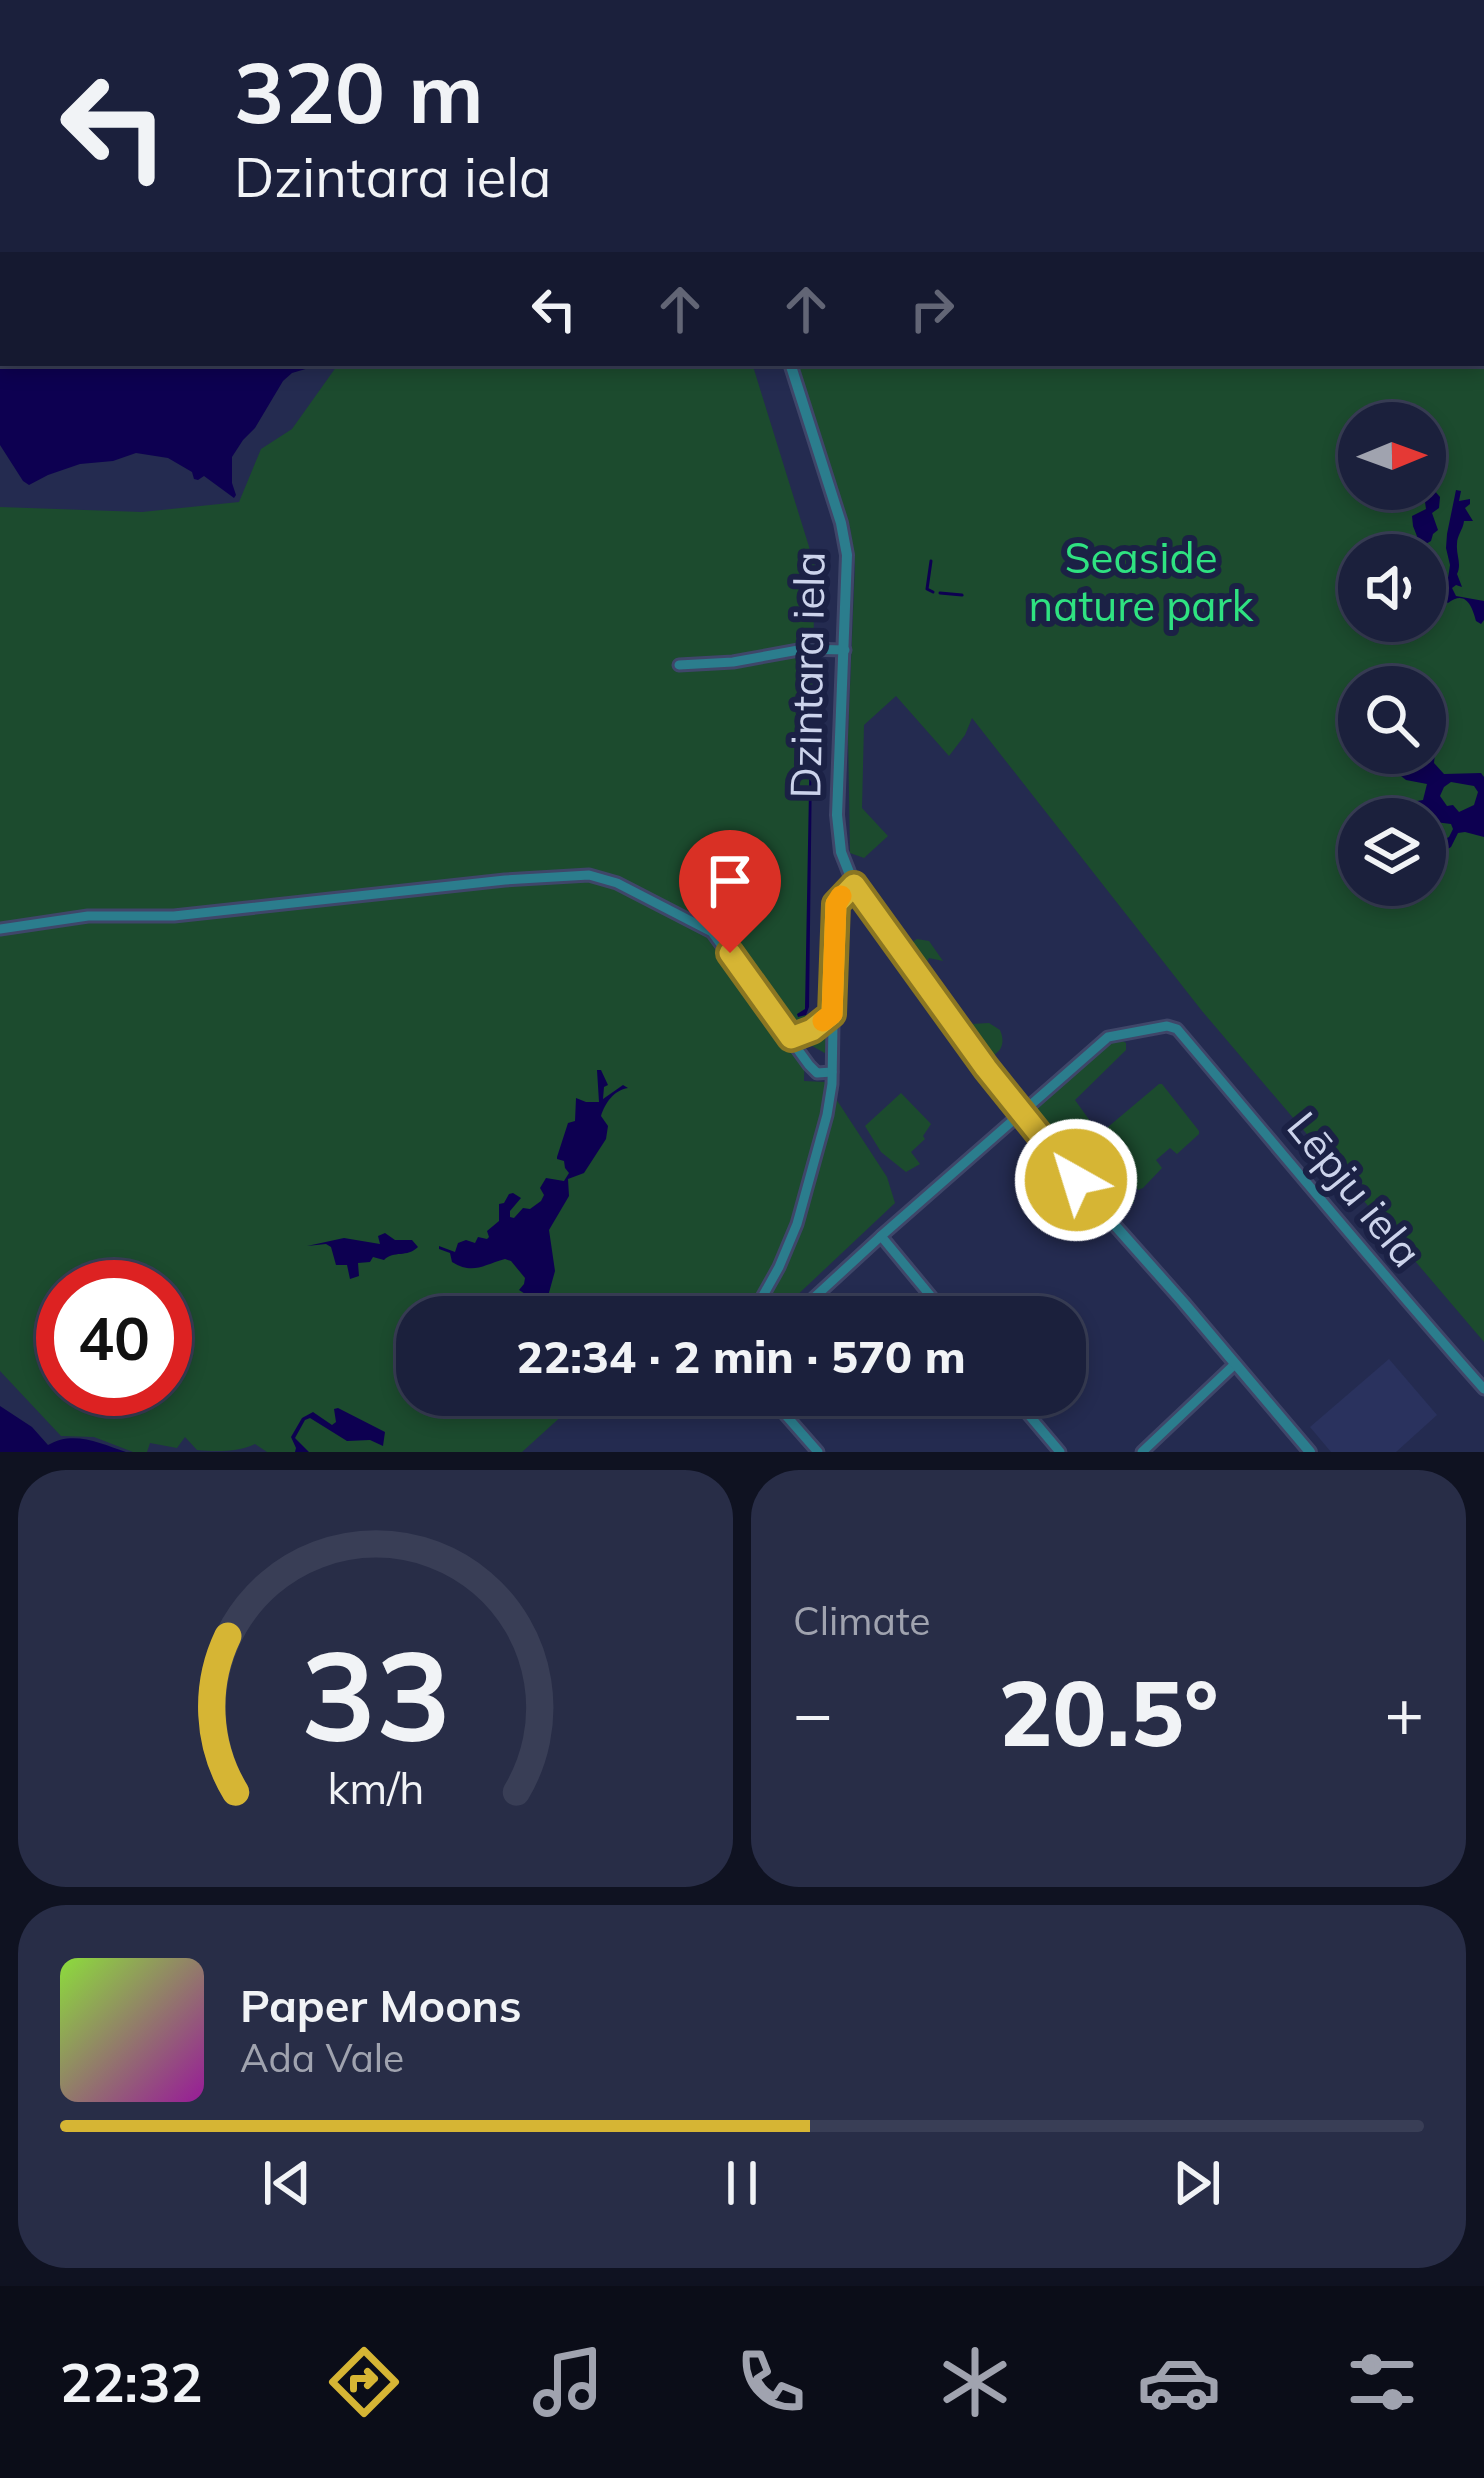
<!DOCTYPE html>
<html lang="en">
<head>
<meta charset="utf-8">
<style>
	body { margin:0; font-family:Mulish,sans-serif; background:#282d47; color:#f1f3f6; height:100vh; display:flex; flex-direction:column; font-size:45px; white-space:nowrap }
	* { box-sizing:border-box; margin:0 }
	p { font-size:39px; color:#a0a3af }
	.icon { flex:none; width:66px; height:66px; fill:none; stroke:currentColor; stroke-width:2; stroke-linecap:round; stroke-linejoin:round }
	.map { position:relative; height:1452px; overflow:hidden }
	.sheet { display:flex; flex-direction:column; gap:18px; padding:18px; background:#0f1221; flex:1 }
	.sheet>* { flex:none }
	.hud { position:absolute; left:0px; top:0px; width:1485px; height:366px; box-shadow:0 6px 18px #0003,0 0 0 3px #393e56; background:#1b203c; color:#f1f3f6; overflow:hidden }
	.needle { width:78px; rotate:89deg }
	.fabs { position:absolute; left:1338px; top:402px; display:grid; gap:24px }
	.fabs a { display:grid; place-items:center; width:108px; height:108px; border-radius:50%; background:#1b203c; box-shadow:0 6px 18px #0003,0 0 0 3px #393e56; font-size:60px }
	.speed { position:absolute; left:36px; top:1260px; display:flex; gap:24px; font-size:60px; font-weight:700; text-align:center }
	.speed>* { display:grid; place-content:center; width:156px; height:156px; border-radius:50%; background:#1b203c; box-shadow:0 6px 18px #0003,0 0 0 3px #393e56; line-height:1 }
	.speed .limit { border:18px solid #d22; background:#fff; color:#111 }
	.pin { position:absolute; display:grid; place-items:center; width:102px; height:102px; color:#fff; margin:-123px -51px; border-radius:50% 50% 50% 0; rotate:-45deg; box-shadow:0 0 12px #0007 }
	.pin .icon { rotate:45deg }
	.me { position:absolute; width:132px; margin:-66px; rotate:321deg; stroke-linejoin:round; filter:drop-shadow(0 0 9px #0008) }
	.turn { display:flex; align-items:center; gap:42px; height:252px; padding:0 36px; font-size:54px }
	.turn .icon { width:156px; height:156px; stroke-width:2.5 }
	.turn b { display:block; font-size:84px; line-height:102px }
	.lanes { display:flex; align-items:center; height:114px; padding:0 36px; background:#0003; justify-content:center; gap:60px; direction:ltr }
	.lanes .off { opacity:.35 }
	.big { font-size:90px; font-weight:800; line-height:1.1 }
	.sheet .tile { flex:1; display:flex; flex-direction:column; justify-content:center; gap:18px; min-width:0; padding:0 42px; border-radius:48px; background:#282d47 }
	.sheet .dial { align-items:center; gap:0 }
	.dial svg { height:312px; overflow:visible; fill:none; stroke:#393e56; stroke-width:7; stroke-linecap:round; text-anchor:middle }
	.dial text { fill:#f1f3f6; stroke:none }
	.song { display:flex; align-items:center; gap:36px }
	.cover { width:144px; height:144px; border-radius:18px; background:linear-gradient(135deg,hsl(90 70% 55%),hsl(300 70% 35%)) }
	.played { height:12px; border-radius:6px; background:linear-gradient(90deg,#d6b534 55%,#393e56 55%) }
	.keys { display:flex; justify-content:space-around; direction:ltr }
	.heat { display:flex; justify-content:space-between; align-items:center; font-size:66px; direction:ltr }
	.sheet .tiles { flex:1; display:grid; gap:18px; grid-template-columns:1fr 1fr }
	.tile:last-child { grid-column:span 2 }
	.trip { position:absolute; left:396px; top:1296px; width:690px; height:120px; border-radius:48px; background:#1b203c; box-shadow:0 6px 18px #0003,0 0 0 3px #393e56; font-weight:800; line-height:120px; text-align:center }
	.menu { display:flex; height:192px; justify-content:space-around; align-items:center; background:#0b0d18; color:#a0a3af }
	.menu .icon { width:84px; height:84px }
	.menu .active { color:#d6b534 }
	.menu b { font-size:54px; color:#f1f3f6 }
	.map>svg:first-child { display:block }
	.built { fill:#2a325e }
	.green { fill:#1c4b2e; fill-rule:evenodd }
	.water { fill:#0d0051; fill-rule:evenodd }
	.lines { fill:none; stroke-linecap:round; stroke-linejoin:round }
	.stream { stroke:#0d0051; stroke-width:3 }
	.minor-casing { stroke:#3f4669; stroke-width:15 }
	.tertiary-casing { stroke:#3f4669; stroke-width:16 }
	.minor { stroke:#2b7d8d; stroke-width:9 }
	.tertiary { stroke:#2b7d8d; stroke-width:10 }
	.route-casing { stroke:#8b7622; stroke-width:30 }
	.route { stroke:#d6b534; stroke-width:21 }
	.slow { stroke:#f59e0b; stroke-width:21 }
	.labels { text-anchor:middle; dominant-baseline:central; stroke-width:12; stroke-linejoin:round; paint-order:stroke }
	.park-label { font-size:42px; fill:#2fe281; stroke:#1b2145 }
	.street-label { font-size:42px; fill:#ccd3eb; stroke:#1b2145 }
</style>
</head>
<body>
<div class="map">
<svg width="1484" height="1452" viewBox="0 0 1484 1452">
	<rect width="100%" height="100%" fill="#242b50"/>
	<!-- built -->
	<g class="built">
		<path d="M0 0H120L116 3H3V68L0 71Z"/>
		<path d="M743 0H957L958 3H744Z"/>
		<path d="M1389 1359 1437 1415 1396 1452H1331L1310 1427Z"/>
	</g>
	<!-- green -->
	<g class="green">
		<path d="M960 0H1484V1342L1202 1011 972 718 965 735 949 756 896 696 864 725 862 808 888 836 864 858 850 853 848 734 855 566 850 527 796 363H1482V3H960ZM1359 423H1425V489H1359ZM1359 555H1425V621H1359ZM1359 687H1425V753H1359ZM1359 819H1425V885H1359Z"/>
		<path d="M339 363H752L815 566 805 1039 830 1024V1056L805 1042 804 1081 825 1082 887 1177 895 1203 774 1317H417V1395H616L602 1404 565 1413 522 1452H267L255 1444C240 1452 216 1452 197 1450L185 1437 177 1448 150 1443 147 1452H133L94 1437 61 1436 0 1371V507L142 512 239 502 261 449 292 429ZM63 1287H165V1389H63Z"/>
		<path d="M917 939 929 941 943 961 929 958 926 964 971 1024 989 1023 1000 1030C1004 1039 1004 1049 994 1055L982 1051 911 955V943Z"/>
		<path d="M1113 1040H1121L1126 1043V1050L1075 1100 1098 1132 1133 1197 1134 1202 1120 1217 1030 1110Z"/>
		<path d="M1159 1084H1162L1199 1131V1134L1177 1154 1170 1148 1156 1160 1162 1168 1143 1188 1138 1190 1107 1133 1108 1127Z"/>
		<path d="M901 1093 931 1124 923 1136 925 1139 911 1152 920 1164 906 1172 881 1152 865 1126Z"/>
	</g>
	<!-- water -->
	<g class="water">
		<path d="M0 229H3V363H312L309 368 292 373 283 381 255 428 243 440 232 457V483L236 495 234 498 204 476 198 480 194 479 192 472 168 458 136 453 113 461 80 464 48 475 29 485 23 481 0 445Z"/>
		<path d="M1429 489H1433L1440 497 1439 508 1432 513 1438 530 1433 534 1431 541 1424 545 1420 544 1413 526 1412 516 1426 509 1425 502 1419 499 1421 493Z"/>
		<path d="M1456 490 1461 491 1459 501 1470 499V504L1465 508 1473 521H1464C1463 530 1457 535 1457 544 1456 556 1462 563 1457 574L1462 587 1456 585 1452 588 1456 596 1484 601V620L1481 624 1476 621C1472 605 1465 590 1448 603L1439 596 1446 591 1450 565 1446 548 1447 534Z"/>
		<path d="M816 653 819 655 812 766 809 1007 806 1015 798 1017 797 1014 805 1009 810 735Z"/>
		<path d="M1425 732 1441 746 1435 753 1434 763 1444 774 1481 773 1484 777V837L1465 832 1458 833 1451 847 1441 853 1437 852 1434 845 1449 837 1453 829 1451 824 1435 822 1429 815 1420 813 1417 801 1423 800 1427 784 1406 780 1396 772 1402 758 1398 753H1403L1412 762 1423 764 1429 749ZM1451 782 1474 786 1478 792 1474 805 1459 812 1453 805 1447 806 1440 796 1444 787Z"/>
		<path d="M597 1070H601L608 1085 604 1087 603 1099 623 1085 628 1088C614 1090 605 1103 601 1116L608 1126 606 1139 584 1173 568 1179 569 1196 549 1230 555 1271 545 1307 547 1317H522L531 1304 530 1297 519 1290 524 1284 525 1278 511 1261 505 1259C483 1265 473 1275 452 1262L450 1253 439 1249V1246L455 1252 458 1243 466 1240 475 1243 478 1237 487 1239 489 1237 487 1231 499 1221V1204L504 1203 509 1194 513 1193 521 1198 510 1211V1217L514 1218 523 1208 530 1209 541 1201 544 1195 540 1188 546 1178 564 1181 569 1173 565 1168 564 1161 557 1159V1157L568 1123 575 1121 576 1098 586 1102H599Z"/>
		<path d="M385 1233 395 1240H412L418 1247C407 1258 394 1250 384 1260L373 1257 370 1262 358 1263 359 1276 350 1279 347 1265H336L331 1247 326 1244 307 1246 344 1238 380 1244 378 1236Z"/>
		<path d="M472 1395H471H514L512 1403 488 1419 477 1411Z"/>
		<path d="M0 1406 32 1427 48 1445C73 1430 100 1443 126 1452H0Z"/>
		<path d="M338 1408 385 1432 383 1446 370 1440 347 1441 310 1418 305 1420 295 1438 309 1452H295L296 1448 291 1437 302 1418 313 1412 332 1425 336 1422 334 1409Z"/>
	</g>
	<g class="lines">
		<!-- stream -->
		<g class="stream">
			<path d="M931 561 927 589 933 592"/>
			<path d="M940 593 962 595"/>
		</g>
		<defs>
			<g id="minor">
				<path d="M679 665 733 662 804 649 845 650"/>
				<path d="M0 929 88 916H174L505 880 589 875 617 883 712 932 809 1065 817 1073 832 1072"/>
				<path d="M791 1038 812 1030 832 1014"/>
				<path d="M881 1236 948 1317"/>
				<path d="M751 1317 779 1267 797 1224 827 1115 832 1084 835 904 854 885"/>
				<path d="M793 1317 881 1236 1108 1037 1167 1026 1177 1029C1279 1149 1379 1271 1484 1389"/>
				<path d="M768 1395 818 1452"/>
				<path d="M1012 1395 1060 1452"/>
				<path d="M1142 1452 1235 1364"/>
			</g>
			<g id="tertiary">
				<path d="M698 0 700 3"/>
				<path d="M790 363 841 523 847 555 837 815 841 852 854 885 928 990 986 1068 1104 1213 1183 1302 1310 1452"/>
			</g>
		</defs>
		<!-- minor casing -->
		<use href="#minor" class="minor-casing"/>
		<!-- tertiary casing -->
		<use href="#tertiary" class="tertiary-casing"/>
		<!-- minor -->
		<use href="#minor" class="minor"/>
		<!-- tertiary -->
		<use href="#tertiary" class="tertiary"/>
	</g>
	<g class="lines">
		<defs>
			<path id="route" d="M730 953 791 1038 812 1030 832 1014 836 904 854 885 986 1068 1076 1180"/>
		</defs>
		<!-- route casing -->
		<use href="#route" class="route-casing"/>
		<!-- route -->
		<use href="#route" class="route"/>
		<!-- slow -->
		<path class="slow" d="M823 1021 832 1014 836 904 841 896"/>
	</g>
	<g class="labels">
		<!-- park labels -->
		<g class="park-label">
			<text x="1141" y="557">Seaside<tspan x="1141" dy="48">nature park</tspan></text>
		</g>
		<!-- street labels -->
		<g class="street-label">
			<text transform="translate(807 675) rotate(-89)">Dzintara iela</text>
			<text transform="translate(1355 1189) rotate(51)">Lēpju iela</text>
		</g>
	</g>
</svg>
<div class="fabs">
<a><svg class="needle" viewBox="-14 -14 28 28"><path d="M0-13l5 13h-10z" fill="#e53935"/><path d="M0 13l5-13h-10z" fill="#a0a3af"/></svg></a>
<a><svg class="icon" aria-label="sound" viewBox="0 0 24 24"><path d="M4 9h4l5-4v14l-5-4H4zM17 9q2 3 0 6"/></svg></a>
<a><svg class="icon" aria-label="search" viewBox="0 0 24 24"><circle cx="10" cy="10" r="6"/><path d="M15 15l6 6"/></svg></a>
<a><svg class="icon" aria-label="layers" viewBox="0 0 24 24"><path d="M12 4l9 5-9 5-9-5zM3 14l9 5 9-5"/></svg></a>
</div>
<div class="speed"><div class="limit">40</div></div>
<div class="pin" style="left:730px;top:953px;background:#d93025"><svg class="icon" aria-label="arrive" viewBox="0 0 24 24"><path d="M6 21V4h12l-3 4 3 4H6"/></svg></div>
<svg class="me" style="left:1076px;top:1180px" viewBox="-20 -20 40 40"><circle r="17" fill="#d6b534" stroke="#fff" stroke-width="3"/><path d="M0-11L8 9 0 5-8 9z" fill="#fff"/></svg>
<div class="trip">22:34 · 2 min · 570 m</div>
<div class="hud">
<div class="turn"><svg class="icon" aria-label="left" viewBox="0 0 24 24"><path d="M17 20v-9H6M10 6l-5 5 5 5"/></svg><div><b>320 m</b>Dzintara iela</div></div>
<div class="lanes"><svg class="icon" aria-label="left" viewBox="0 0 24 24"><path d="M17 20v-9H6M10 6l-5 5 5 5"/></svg><svg class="icon off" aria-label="ahead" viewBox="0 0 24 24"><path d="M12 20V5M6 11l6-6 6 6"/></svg><svg class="icon off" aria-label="ahead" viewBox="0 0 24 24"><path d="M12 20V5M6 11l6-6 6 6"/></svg><svg class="icon off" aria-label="right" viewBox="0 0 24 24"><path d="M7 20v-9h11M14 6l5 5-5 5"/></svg></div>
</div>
</div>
<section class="sheet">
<div class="tiles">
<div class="tile dial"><svg viewBox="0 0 100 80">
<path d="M14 69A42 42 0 1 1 86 69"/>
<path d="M14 69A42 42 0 0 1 12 29" stroke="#d6b534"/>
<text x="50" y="56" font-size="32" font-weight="700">33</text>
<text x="50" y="72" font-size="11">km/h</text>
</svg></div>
<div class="tile"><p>Climate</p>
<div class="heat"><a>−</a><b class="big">20.5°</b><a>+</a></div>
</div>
<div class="tile">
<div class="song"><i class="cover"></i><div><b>Paper Moons</b><p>Ada Vale</p></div></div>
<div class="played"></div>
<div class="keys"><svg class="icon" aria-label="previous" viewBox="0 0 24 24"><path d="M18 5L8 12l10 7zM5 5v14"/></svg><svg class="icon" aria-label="pause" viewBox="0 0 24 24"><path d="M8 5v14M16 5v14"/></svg><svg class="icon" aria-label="next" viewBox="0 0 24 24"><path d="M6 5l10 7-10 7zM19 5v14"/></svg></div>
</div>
</div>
</section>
<nav class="menu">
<b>22:32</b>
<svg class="icon active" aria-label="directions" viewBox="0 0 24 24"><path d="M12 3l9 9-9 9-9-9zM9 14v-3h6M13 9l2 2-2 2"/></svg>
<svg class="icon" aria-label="music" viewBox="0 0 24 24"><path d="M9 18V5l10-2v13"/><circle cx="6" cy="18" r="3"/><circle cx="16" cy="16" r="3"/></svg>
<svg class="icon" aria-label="phone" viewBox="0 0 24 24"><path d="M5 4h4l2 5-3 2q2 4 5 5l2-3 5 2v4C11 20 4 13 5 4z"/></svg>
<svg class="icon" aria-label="climate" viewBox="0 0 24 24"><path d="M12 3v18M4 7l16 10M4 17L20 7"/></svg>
<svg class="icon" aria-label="car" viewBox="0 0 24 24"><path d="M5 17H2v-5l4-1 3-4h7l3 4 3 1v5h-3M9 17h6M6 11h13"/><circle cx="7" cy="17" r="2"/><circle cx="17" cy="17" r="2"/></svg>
<svg class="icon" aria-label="filters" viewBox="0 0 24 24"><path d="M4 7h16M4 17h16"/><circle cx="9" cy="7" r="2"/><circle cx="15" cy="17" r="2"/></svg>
</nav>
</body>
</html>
